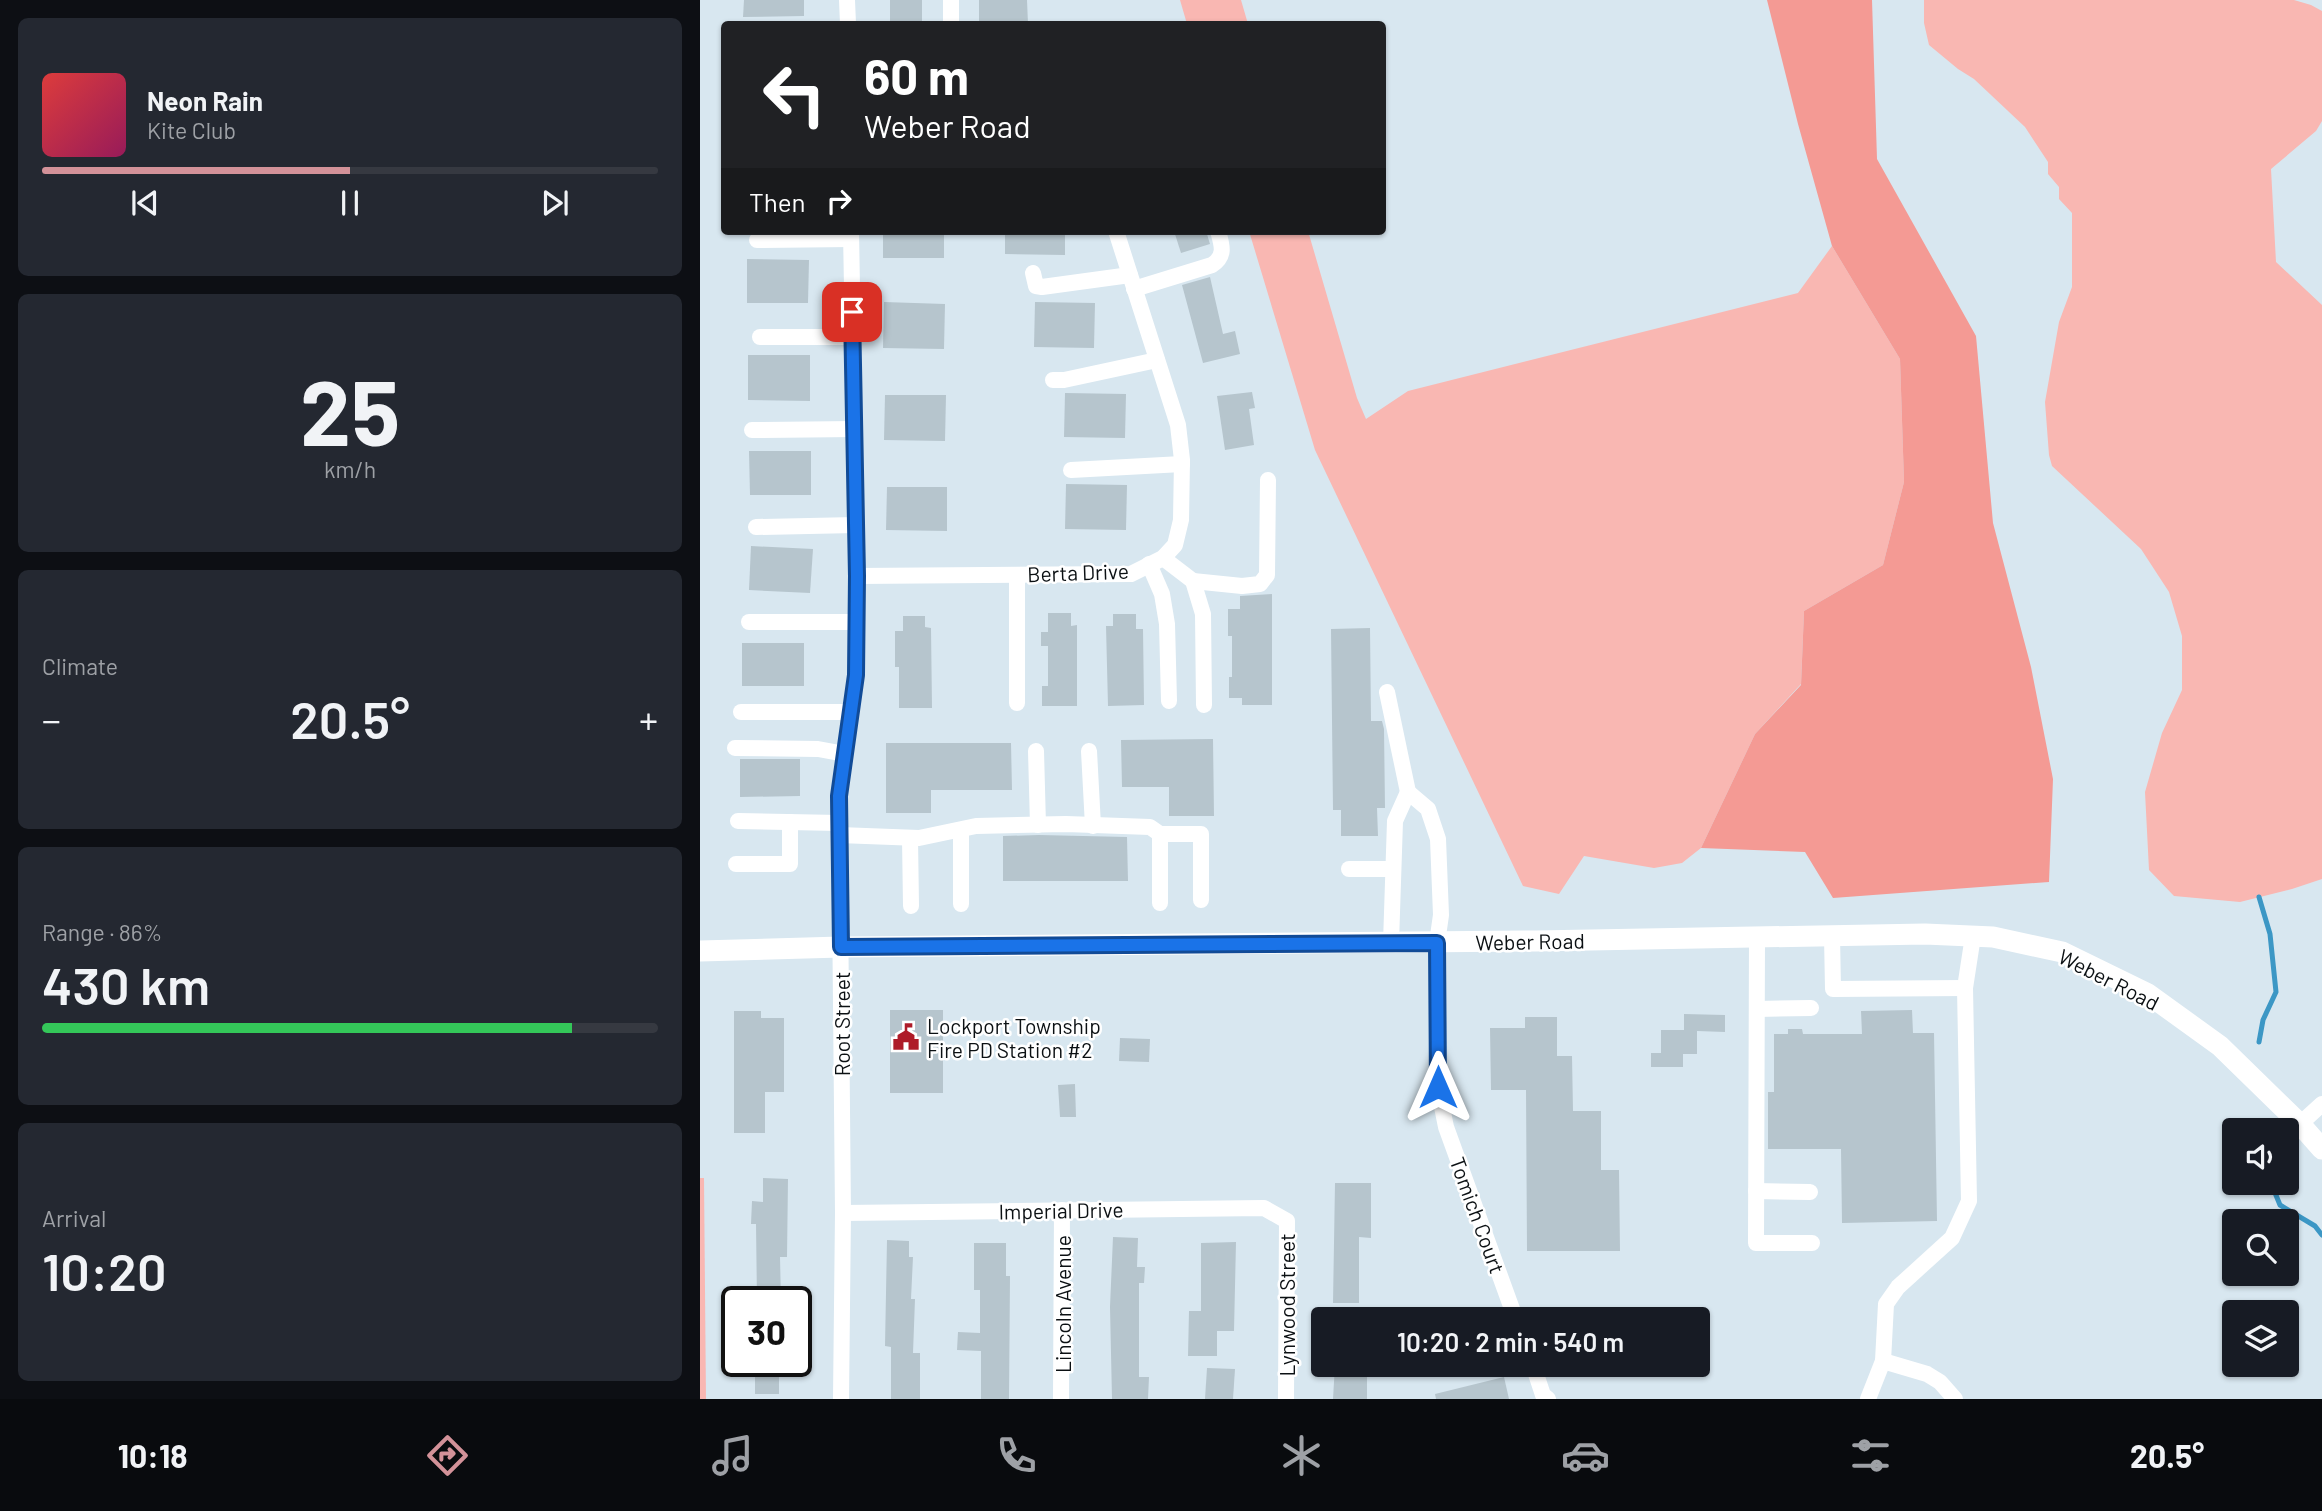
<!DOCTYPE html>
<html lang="en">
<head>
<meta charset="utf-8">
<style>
	body { margin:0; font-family:Barlow,sans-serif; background:#242831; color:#f1f3f6; height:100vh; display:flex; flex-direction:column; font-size:26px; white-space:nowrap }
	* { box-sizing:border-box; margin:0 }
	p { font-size:23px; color:#9ea1a6 }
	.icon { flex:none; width:38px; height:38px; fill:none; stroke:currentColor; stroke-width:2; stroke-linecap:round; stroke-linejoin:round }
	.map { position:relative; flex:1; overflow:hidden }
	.details { display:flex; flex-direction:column; gap:18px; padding:18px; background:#0d0f14; width:700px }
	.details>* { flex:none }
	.hud { position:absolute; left:21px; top:21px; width:665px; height:214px; border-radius:7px; box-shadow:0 2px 5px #0004; background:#202124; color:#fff; overflow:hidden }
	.controls { position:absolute; left:1522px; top:1118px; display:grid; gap:14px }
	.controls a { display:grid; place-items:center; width:77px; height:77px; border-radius:7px; background:#171b24; box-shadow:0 2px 5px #0004; font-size:35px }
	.speed { position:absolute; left:21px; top:1286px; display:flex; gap:14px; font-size:35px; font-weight:700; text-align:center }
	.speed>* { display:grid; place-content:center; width:91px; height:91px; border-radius:50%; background:#171b24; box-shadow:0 2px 5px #0004; line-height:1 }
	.speed .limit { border:4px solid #111; border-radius:10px; background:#fff; color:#111 }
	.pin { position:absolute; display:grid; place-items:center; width:60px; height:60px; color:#fff; margin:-30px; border-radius:14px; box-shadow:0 4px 10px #0006 }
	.me { position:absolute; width:77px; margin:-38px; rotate:0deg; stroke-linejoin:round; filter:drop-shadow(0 0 5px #0008) }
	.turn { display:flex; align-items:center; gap:24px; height:147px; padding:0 28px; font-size:32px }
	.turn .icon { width:91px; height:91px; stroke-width:2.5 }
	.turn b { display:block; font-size:49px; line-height:60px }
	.then { display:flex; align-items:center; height:66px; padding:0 28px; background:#0003; gap:14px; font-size:26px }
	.big { font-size:52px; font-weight:600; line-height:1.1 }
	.details .tile { flex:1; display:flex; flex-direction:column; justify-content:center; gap:10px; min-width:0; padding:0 24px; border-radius:10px; background:#242831 }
	.details .dial { align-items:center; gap:0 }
	.dial b { font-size:91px; line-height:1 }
	.song { display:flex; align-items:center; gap:21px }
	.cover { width:84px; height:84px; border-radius:10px; background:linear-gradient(135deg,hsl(0 70% 55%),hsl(330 70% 35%)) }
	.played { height:7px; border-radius:4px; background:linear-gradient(90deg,#d39299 50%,#363941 50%) }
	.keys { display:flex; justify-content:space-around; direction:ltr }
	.heat { display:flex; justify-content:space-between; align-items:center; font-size:38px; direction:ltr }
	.charge { height:10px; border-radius:5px; background:linear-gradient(90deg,#34c759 86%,#363941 0) }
	.trip { position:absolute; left:611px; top:1307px; width:399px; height:70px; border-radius:7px; background:#171b24; box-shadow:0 2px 5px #0004; font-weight:600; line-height:70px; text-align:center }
	.tabs { display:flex; height:112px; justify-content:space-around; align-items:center; background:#090b0e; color:#9ea1a6 }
	.tabs .icon { width:49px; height:49px }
	.tabs .selected { color:#d39299 }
	.tabs b { font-size:32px; color:#f1f3f6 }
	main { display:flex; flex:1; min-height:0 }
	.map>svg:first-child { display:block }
	.green { fill:#f9b7b2 }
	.forest { fill:#f49a94 }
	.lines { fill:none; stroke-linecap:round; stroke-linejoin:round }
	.stream { stroke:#3c97c5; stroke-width:5 }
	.building { fill:#b6c5cd }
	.minor { stroke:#fff; stroke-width:16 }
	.major { stroke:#fff; stroke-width:21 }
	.route-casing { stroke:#114b97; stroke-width:18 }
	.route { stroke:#1a73e8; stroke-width:12 }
	.labels { text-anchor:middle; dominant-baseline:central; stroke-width:5; stroke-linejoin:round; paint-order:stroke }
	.street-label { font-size:21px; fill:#0b1013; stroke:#fff }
	.poi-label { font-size:21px; fill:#0b1013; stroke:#fff; text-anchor:start }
</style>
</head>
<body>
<main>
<section class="details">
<div class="tile">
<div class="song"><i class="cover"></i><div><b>Neon Rain</b><p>Kite Club</p></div></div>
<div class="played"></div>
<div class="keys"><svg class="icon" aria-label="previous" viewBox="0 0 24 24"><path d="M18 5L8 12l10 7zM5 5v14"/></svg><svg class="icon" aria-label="pause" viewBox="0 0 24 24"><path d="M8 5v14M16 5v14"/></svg><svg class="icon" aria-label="next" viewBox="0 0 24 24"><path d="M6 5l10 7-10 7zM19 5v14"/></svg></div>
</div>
<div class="tile dial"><b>25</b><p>km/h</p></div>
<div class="tile"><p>Climate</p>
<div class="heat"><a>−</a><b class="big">20.5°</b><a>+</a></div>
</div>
<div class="tile"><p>Range · 86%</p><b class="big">430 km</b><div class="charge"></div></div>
<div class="tile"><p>Arrival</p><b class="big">10:20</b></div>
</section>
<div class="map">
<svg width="1622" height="1399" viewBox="0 0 1622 1399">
	<rect width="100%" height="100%" fill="#d8e7f0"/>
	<!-- green -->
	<g class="green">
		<path d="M480 0H541L548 24H487Z"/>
		<path d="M1224 0H1594L1611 5 1622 11V121L1616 131 1571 169 1576 262 1622 305V879L1592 889 1540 902 1474 896 1449 870 1445 792 1462 733 1482 690V636L1469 592 1441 549 1352 466 1349 455 1345 402 1359 322 1372 287V213L1359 199V187L1348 174V162L1325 127 1274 79 1258 69 1229 45 1224 23Z"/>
		<path d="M549 231H608L657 398 666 419 708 391 1098 293 1132 246 1200 359 1204 482 1183 565 1104 611 1101 684 1055 734 1001 848 982 863 954 868 884 856 859 894 823 886 615 450Z"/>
		<path d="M0 1178H4L6 1399H0Z"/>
	</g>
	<!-- forest -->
	<path class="forest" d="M1067 0H1172L1177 159 1276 336 1293 523 1331 667 1353 779 1349 882 1133 898 1105 852 1001 848 1055 734 1101 685 1104 611 1183 565 1204 482 1200 359 1132 246 1098 124Z"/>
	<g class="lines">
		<!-- stream -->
		<g class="stream">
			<path d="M1559 897 1570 934 1576 992 1563 1020 1559 1042"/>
			<path d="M1571 1183 1580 1205 1615 1226 1622 1235"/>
		</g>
	</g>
	<!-- building -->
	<g class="building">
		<path d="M44 0H104V16L43 17Z"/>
		<rect x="190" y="0" width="32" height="24"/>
		<path d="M279 0H327L328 24H279Z"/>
		<rect x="183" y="231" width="61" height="27"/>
		<path d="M305 231H365V255L305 254Z"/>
		<path d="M474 231H506L510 244 481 253Z"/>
		<path d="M47 259 109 260 108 303H47Z"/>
		<path d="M510 277 523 334 535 331 540 354 503 363 482 285Z"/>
		<path d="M184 302 245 304 244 349 183 348Z"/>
		<path d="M335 302 395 303 394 348 334 347Z"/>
		<path d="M48 355H110V401L48 400Z"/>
		<path d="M552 392 555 408 549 409 554 445 525 450 517 396Z"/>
		<path d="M365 393 426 394 425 438 364 437Z"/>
		<path d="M185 395H246L245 441 184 440Z"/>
		<path d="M49 451H111V495H50Z"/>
		<path d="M366 484 427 485 426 530 365 529Z"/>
		<path d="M187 487H247V531L186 530Z"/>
		<path d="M51 546 113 549 110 593 49 590Z"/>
		<path d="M572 594V705H542V698H529V677H532V636H528V609H540V596Z"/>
		<path d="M348 613H371V626L377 625V706H342V686H348V646H341V632H348Z"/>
		<path d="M413 614H436V629H443L444 705 408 706 406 626H413Z"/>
		<path d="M203 616H225V627L231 628 232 708H199V667H195V631H203Z"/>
		<path d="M670 628 671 721H682L684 729 685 808H677L678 836H641V810H633L631 629Z"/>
		<rect x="42" y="643" width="62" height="43"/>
		<path d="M513 739 514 816H469V787H422L421 740Z"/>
		<path d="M186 743H311L312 790H231V813H186Z"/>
		<path d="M40 759H100V796L40 797Z"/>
		<path d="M339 835 427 837 428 881H303V836Z"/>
		<rect x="190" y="1010" width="53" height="83"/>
		<path d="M1212 1010 1213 1033H1234L1237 1221 1142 1223 1141 1149H1068V1092H1074V1034H1088V1029H1102L1103 1034H1162L1161 1011Z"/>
		<path d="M34 1011H61V1018H84V1092H65V1133H34Z"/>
		<path d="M984 1014 1025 1015V1032L997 1031V1054H983V1067H951V1053H961V1030H984Z"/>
		<path d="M825 1017H857V1056H872L873 1111H901V1170H919L920 1251H827L826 1090H791L790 1028H825Z"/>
		<path d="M420 1038 450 1039 449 1062 419 1061Z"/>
		<path d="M375 1084 376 1117H360L358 1085Z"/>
		<path d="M63 1178 88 1179 87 1257H80L81 1302H57L56 1224H51L52 1201 63 1202Z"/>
		<path d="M635 1183H671V1238L659 1237V1303H633Z"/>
		<path d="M413 1237 438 1238 437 1267H445L444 1283H439V1377H449L448 1399H412L410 1307Z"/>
		<path d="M187 1240 209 1241V1257H213L211 1299H215L213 1353H220V1399H191V1347L185 1346Z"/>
		<path d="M536 1242 534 1331H517V1356H488L489 1311H501V1243Z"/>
		<path d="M274 1243H306V1276H310L309 1399H281V1351L257 1350 258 1332 280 1333V1290H274Z"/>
		<rect x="55" y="1362" width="24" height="32"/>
		<path d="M635 1365H667V1399H633Z"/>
		<path d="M507 1368 535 1369 533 1399H505Z"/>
		<path d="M804 1377 809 1399H736L735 1394Z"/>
	</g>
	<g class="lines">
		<!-- minor -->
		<g class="minor">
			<path d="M147 0 148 24"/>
			<path d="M251 24V0"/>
			<path d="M57 240 151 239"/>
			<path d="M333 273 336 286 342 287 430 275"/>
			<path d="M434 289 512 265C526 256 522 245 518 231"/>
			<path d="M60 337H153"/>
			<path d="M353 380H364L457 360"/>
			<path d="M52 430 155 429"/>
			<path d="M371 470 482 464"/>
			<path d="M56 527 156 525"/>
			<path d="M463 558 493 581 503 614 504 705"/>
			<path d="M449 564 462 594 467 624 469 701"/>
			<path d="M157 576 431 574 463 558 475 545 481 520 482 460 478 425 416 231"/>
			<path d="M493 581 542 586 560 584 567 575 568 480"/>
			<path d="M49 622H157"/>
			<path d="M687 692 708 792"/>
			<path d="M317 703V575"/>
			<path d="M41 712H151"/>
			<path d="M35 748 118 749 145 754"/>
			<path d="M336 751 338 825"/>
			<path d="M389 751 393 826"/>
			<path d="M38 821 139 823"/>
			<path d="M261 830V904"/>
			<path d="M460 834V903"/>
			<path d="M139 835 219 838 276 826 366 824 450 827 460 834H501V900"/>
			<path d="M210 838 211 906"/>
			<path d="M36 864H90V822"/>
			<path d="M649 869H692"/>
			<path d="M1132 936 1133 989 1265 988"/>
			<path d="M1057 937 1056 1243H1112"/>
			<path d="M691 943 695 821 708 792 728 809 738 839 741 915 737 943 738 1087 746 1127 816 1320"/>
			<path d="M1057 1009 1111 1008"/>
			<path d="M1600 1124 1622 1104"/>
			<path d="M1056 1191 1110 1192"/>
			<path d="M143 1213 564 1208 587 1221 586 1399"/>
			<path d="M1183 1361 1227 1374 1240 1382 1255 1399"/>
			<path d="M833 1365 843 1395 848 1399"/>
			<path d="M141 1399 143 1213 139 796 156 675 157 576 151 231"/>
			<path d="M361 1399 362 1210"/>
			<path d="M1168 1399 1183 1361 1186 1304 1198 1287 1252 1238 1269 1201 1265 988 1273 936"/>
		</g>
		<!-- major -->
		<path class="major" d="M0 951 141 947 836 941 1225 934 1293 937 1362 952 1448 994 1520 1046 1600 1124 1622 1149"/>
	</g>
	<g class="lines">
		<defs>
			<path id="route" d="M152 312 157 576 156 675 139 796 141 947 737 943 738 1087"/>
		</defs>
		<!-- route casing -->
		<use href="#route" class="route-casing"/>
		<!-- route -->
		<use href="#route" class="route"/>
	</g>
	<!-- icons -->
	<defs>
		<symbol id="civic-bare" viewBox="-9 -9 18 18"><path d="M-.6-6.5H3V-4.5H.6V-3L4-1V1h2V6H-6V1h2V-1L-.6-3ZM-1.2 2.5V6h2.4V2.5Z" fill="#ae1b28" stroke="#fff" stroke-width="2.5" paint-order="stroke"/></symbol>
	</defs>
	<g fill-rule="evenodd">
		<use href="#civic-bare" x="187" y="1018" width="38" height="38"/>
	</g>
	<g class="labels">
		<!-- street labels -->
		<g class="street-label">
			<text transform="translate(378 572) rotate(-2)">Berta Drive</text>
			<text transform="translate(830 941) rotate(-1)">Weber Road</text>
			<text transform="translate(1409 979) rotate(27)">Weber Road</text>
			<text transform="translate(141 1024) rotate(-90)">Root Street</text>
			<text transform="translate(361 1210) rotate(-1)">Imperial Drive</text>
			<text transform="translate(778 1215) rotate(70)">Tomich Court</text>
			<text transform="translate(362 1304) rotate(-90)">Lincoln Avenue</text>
			<text transform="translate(586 1305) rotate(-90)">Lynwood Street</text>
		</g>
		<!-- poi labels -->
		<g class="poi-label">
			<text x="227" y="1025">Lockport Township<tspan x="227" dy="24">Fire PD Station #2</tspan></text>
		</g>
	</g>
</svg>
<div class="controls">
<a><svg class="icon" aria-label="sound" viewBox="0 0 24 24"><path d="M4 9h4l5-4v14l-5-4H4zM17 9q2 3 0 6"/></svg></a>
<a><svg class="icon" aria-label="search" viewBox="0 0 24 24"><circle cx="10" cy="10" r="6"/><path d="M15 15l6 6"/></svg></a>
<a><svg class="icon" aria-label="layers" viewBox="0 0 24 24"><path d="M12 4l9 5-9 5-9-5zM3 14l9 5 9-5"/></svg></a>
</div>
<div class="speed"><div class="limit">30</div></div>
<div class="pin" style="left:152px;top:312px;background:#d93025"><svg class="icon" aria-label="arrive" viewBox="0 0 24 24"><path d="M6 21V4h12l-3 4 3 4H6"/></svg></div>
<svg class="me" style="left:738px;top:1087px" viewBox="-20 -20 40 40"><path d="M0-17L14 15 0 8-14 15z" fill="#1a73e8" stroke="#fff" stroke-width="4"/></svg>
<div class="trip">10:20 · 2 min · 540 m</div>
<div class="hud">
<div class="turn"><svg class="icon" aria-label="left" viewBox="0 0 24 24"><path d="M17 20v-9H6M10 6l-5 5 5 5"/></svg><div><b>60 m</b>Weber Road</div></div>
<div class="then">Then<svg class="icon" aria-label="right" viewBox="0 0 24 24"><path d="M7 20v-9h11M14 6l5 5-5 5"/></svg></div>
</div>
</div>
</main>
<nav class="tabs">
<b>10:18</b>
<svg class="icon selected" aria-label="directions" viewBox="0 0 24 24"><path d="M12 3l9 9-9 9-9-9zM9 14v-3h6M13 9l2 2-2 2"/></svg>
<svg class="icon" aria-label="music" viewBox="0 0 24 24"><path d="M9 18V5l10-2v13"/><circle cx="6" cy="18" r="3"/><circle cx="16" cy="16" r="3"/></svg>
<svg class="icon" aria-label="phone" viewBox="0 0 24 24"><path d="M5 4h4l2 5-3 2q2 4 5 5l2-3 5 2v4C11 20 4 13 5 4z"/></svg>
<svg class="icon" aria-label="climate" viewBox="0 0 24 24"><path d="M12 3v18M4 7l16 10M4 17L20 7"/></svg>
<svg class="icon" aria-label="car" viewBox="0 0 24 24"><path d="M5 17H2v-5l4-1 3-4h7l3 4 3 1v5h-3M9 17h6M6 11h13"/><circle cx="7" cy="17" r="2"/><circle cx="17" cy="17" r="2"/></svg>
<svg class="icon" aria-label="filters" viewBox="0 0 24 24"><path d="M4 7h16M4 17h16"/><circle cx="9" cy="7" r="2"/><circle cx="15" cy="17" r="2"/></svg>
<b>20.5°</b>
</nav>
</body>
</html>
